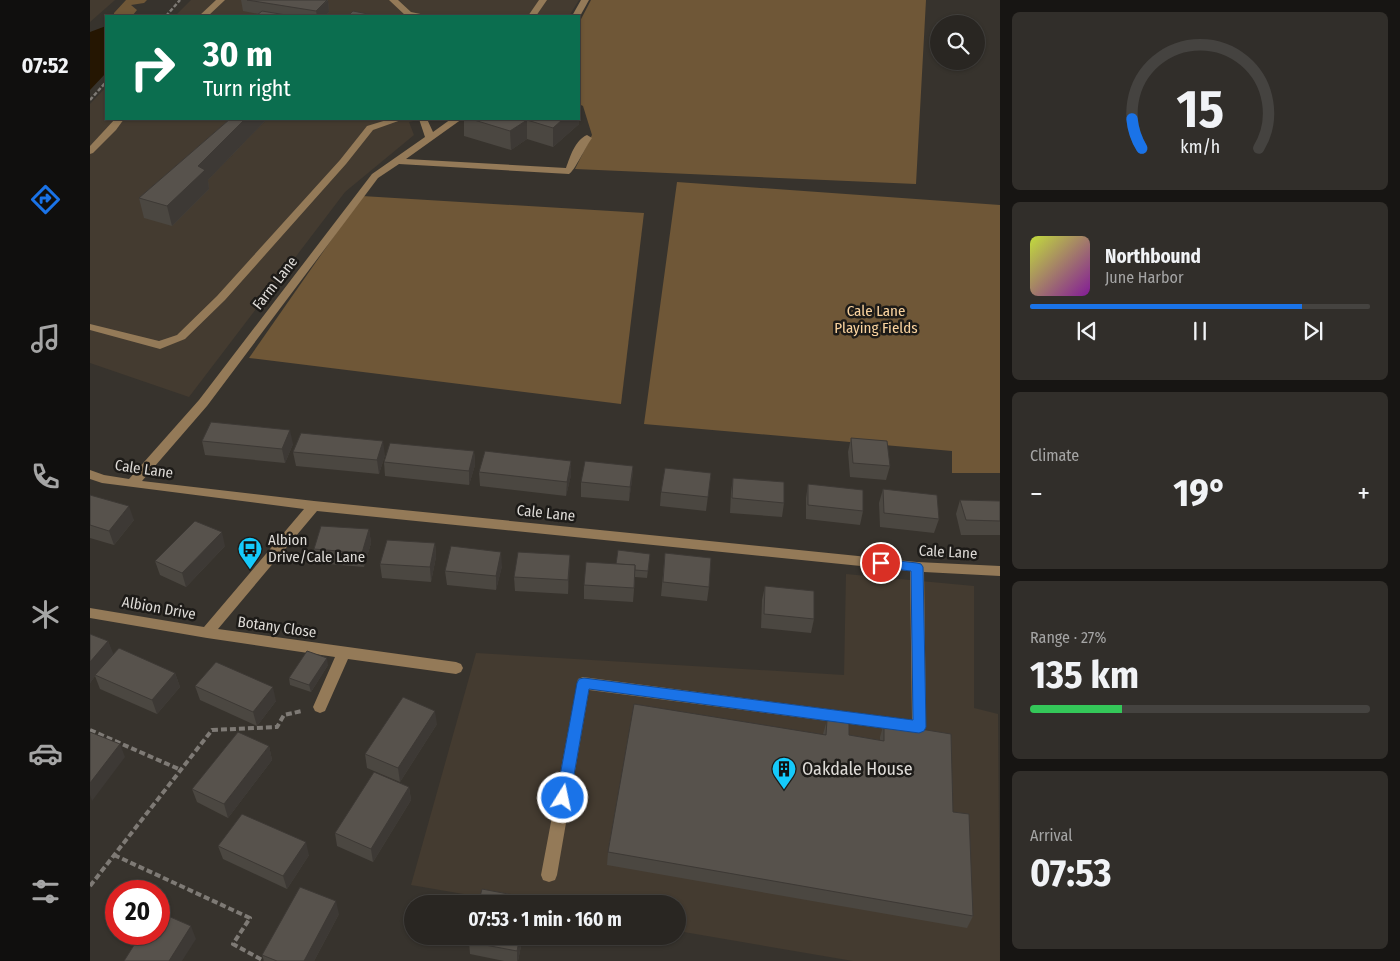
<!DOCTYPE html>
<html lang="en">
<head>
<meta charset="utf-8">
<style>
	body { margin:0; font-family:"Fira Sans Condensed",sans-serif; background:#312e2a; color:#f1f3f6; height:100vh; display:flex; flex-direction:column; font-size:19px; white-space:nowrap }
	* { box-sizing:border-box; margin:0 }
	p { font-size:16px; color:#a5a5a5 }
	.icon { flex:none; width:28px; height:28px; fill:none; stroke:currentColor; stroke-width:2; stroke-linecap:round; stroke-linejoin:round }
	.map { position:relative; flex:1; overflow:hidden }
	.details { display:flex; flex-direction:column; gap:12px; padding:12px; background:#171513; width:400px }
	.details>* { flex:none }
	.hud { position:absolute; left:15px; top:15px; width:475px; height:105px; border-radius:0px; box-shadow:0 1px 4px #0004,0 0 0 1px #454340; background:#0b6e4f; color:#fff; overflow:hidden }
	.fabs { position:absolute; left:840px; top:15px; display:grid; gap:10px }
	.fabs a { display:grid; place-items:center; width:55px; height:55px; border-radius:50%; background:#292622; box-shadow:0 1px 4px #0004,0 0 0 1px #454340; font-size:25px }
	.speed { position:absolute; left:15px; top:880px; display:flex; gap:10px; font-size:25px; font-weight:700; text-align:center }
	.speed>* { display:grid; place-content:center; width:65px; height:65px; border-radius:50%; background:#292622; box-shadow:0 1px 4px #0004,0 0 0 1px #454340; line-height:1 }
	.speed .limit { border:8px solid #d22; background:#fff; color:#111 }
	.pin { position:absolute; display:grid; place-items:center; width:42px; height:42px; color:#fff; margin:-21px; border:2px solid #fff; border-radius:50%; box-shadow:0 1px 5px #0007 }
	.me { position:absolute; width:55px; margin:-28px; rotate:10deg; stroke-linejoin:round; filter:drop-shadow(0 0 4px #0008) }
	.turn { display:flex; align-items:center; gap:18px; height:105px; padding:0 15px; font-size:22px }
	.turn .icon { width:65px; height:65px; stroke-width:2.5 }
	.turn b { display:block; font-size:35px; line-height:42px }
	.big { font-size:38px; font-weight:700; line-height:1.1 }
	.details .widget { flex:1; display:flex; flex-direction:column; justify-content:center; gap:8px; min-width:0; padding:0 18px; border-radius:8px; background:#312e2a }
	.details .dial { align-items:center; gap:0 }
	.dial svg { height:130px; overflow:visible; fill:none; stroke:#454340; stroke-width:7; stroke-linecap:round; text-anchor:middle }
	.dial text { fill:#f1f3f6; stroke:none }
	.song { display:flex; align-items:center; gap:15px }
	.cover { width:60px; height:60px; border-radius:8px; background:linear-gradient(135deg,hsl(70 70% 55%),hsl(290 70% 35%)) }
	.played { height:5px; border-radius:2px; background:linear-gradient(90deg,#1a73e8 80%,#454340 80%) }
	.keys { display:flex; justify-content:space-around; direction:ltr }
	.heat { display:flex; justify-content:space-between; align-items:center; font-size:28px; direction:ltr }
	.charge { height:8px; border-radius:4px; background:linear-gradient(90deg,#34c759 27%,#454340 0) }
	.trip { position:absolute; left:314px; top:895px; width:282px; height:50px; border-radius:25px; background:#292622; box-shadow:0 1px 4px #0004,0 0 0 1px #454340; font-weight:700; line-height:50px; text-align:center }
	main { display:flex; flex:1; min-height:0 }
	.tab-bar { display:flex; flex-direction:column; width:90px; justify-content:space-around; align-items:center; background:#100f0e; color:#a5a5a5 }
	.tab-bar .icon { width:35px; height:35px }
	.tab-bar .selected { color:#1a73e8 }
	.tab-bar b { font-size:22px; color:#f1f3f6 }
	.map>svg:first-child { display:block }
	.built { fill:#443b30 }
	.green { fill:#6f5737 }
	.water { fill:#251602 }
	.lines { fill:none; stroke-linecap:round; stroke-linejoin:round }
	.path-far1 { stroke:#7e7a75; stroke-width:2.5; stroke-dasharray:4 2; stroke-linecap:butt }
	.path { stroke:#7e7a75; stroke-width:4; stroke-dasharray:6 3; stroke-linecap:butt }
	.minor { fill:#947a58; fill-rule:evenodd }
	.wall { fill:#4b4741 }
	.shaded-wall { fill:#3d3935 }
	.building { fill:#57524c; stroke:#3d3935 }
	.route { fill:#1a73e8; stroke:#114b97 }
	.labels { text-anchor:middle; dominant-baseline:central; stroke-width:5; stroke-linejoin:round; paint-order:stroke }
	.street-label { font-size:15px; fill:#dedbd7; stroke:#1d1b18 }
	.park-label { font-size:15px; fill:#fad39f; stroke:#1d1b18 }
	.poi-label { font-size:15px; fill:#dedbd7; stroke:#1d1b18; text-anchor:start }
	.near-poi-label { font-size:18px; fill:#dedbd7; stroke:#1d1b18; text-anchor:start }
</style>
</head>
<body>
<main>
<nav class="tab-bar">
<b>07:52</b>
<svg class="icon selected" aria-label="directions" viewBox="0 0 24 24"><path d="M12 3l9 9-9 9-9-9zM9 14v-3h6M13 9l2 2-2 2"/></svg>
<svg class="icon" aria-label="music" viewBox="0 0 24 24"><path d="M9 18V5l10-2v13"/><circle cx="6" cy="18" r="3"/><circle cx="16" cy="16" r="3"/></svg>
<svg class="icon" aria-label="phone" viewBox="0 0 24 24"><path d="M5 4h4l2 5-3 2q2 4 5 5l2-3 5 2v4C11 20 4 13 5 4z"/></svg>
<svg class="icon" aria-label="climate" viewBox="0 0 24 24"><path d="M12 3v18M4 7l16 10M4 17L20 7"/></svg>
<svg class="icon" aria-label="car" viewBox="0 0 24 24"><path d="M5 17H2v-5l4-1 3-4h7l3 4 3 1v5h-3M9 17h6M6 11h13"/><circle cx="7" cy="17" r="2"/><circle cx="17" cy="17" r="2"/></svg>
<svg class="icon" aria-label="filters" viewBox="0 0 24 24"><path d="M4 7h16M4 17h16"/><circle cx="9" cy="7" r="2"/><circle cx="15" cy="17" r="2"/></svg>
</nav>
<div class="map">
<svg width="910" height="961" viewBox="0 0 910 961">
	<rect width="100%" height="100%" fill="#37332d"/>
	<!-- built -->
	<g class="built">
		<path d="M0 0H25L0 22Z"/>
		<path d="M101 0H489L479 16H85Z"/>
		<path d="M16 87V119H334L319 122 324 135 255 192 99 397 0 363V104Z"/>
		<path d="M756 574 884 586V708L908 714 910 961H763L588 931V904H431L321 885 386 653 754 675Z"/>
	</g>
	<!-- green -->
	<g class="green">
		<path d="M36 0H57L54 3 41 5 47 10 42 16H24V13Z"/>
		<path d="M501 0H836L826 184 485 169 502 135 493 106 489 104V23Z"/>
		<path d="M587 182 910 205V473H862V451L554 424Z"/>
		<path d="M272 196 554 213 531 404 159 358Z"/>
	</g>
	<!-- water -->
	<path class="water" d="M16 18V73L0 90V32L16 26Z"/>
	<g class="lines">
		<!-- path-far1 -->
		<g class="path-far1">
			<path d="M76 16 90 0"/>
			<path d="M0 100 16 82"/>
		</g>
		<!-- path -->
		<g class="path">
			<path d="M0 730 91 770"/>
			<path d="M24 855 160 918 143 944 174 961"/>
			<path d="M0 886 122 730 187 727 194 715 212 711"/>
		</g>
		<!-- minor -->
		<g class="minor">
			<path d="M126 0H135L118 16H109Z"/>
			<path d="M299 0H308L321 12 340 16H316Z"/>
			<path d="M449 0H457L446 16H438Z"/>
			<path d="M491 0H499L489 18 482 16Z"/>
			<path d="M25 119H34L26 130 3 153 0 154V146Z"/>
			<path d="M300 119H314L283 130 256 164 135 300 95 339 70 349 0 330V324L69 341 87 335 127 296 250 160 277 126Z"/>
			<path d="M329 119H337L343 132 361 119H372L316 159 476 168C480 157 485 140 497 135L502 138C496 146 484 172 479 174L309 164 288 178 117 406 52 481 224 501 827 562 910 566V576L834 572 836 727 834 731 829 733 499 690 467 875 465 880 459 882 453 880 451 875 488 679 493 677 822 720 820 571 227 511 128 629 366 662 371 664 373 668 371 672 366 674 258 659 235 711 230 713 225 711 223 707 245 657 117 638 0 618V608L114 627 214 509 12 483 0 479V470L14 475 39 479 109 400 282 174 335 137Z"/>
		</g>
	</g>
	<!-- wall -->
	<g class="wall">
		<path d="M151 0H238L239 12 235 16H166L169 14 153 11Z"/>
		<path d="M140 119H177L118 180 119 189 82 226 54 218 49 198Z"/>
		<path d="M374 119H489V124L463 147 437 139 421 150 374 136Z"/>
		<path d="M761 438 800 466 796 480 760 477 758 452Z"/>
		<path d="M112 441 203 444 195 463 115 455Z"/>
		<path d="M384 451 385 465 379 485 295 476 294 462Z"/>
		<path d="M203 452 295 455 289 474 206 466Z"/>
		<path d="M481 461V475L476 496 390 486 389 472Z"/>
		<path d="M543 466 542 480 539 501 491 497V482Z"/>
		<path d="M621 473 616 511 570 506 571 492Z"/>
		<path d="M643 478 694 503 692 517 640 513 641 492Z"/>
		<path d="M718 484 773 511 770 525 716 519V498Z"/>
		<path d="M793 489 849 519 844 533 790 527 789 503Z"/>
		<path d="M0 495 44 520 24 545 0 538Z"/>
		<path d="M870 500 910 501V535H871L866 514Z"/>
		<path d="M279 529 281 543 274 567 226 563 224 549Z"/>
		<path d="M345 543 346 557 341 582 292 578 290 564Z"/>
		<path d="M135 546 96 587 70 575 65 561Z"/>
		<path d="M575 553 619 587 617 601 571 596Z"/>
		<path d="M560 554 557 578 545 577 543 602 494 599V585Z"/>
		<path d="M480 555 478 594 425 591 424 577Z"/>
		<path d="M412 566 406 590 357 585 355 571Z"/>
		<path d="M675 586 724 619 721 633 671 628 672 600Z"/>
		<path d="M0 634 18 641 23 655 85 673 90 687 67 714 10 689 5 676 0 683Z"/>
		<path d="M238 665 221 692 200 685 199 678Z"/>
		<path d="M105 686 186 701 167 726 110 700Z"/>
		<path d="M737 720 759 735 790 740V737L794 723 863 812 883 916 877 928 517 865 518 852 733 734Z"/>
		<path d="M347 724 310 782 277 768 275 754Z"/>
		<path d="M179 746 182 760 138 818 107 802 102 789Z"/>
		<path d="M319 787 321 800 283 862 247 846 245 833Z"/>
		<path d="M128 846 219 855 197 889 133 859Z"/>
		<path d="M249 914 224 961H174L172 955Z"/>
		<path d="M433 936 428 961H414L380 954 379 942Z"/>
	</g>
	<!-- shaded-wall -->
	<g class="shaded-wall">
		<path d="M238 0 239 12 235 16H227L226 11Z"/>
		<path d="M489 105V124L463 147V128L473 119H489Z"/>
		<path d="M155 119H177L118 180 119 189 82 226 77 206 108 166Z"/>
		<path d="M437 120V139L421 150 420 131Z"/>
		<path d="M200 430 203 444 195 463 192 449Z"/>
		<path d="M293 441 295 455 289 474 287 460Z"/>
		<path d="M384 451 385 465 379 485V471Z"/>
		<path d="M481 461V475L476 496 477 482Z"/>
		<path d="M543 466 542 480 539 501 540 487Z"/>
		<path d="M39 506 44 520 24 545 19 531Z"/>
		<path d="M279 529 281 543 274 567 272 553Z"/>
		<path d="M132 532 135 546 96 587 92 573Z"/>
		<path d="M345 543 346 557 341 582 340 567Z"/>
		<path d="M411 552 412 566 406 590V576Z"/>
		<path d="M480 555V569L478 594V580Z"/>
		<path d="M18 641 24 655 5 675V676L0 683V662Z"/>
		<path d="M237 658 238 665 221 692 219 685Z"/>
		<path d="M85 673 90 687 67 714 62 700Z"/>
		<path d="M183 687 186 701 167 726 163 712Z"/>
		<path d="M345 711 347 724 310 782 308 768Z"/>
		<path d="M30 744 35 757 2 801 0 795V783Z"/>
		<path d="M179 746 182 760 138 818 134 804Z"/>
		<path d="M319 787 321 800 283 862 281 849Z"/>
		<path d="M216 842 219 855 197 889 193 876Z"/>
		<path d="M246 901 249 914 224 961H214Z"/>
		<path d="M101 926 106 939 92 961H79Z"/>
		<path d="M430 936H433L428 961H427V951Z"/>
	</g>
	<!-- building -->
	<g class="building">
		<path d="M157 0H237L226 11Z"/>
		<path d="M172 11 202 16H166Z"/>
		<path d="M263 11 283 15 281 16H258Z"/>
		<path d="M140 119H155L108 166 115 170 77 206 49 198Z"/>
		<path d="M381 119H473L463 128 437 120 420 131Z"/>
		<path d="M121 422 200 430 192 449 112 441Z"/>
		<path d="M211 433 293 441 287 460 203 452Z"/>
		<path d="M761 438 797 441 800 466 763 463Z"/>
		<path d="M300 443 384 451 379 471 294 462Z"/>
		<path d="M395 451 481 461 477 482 389 472Z"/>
		<path d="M495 461 543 466 540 487 491 482Z"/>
		<path d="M575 468 621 473 618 497 571 492Z"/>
		<path d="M643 478 694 482V503L642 498Z"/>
		<path d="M718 484 773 490V511L718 505Z"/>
		<path d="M793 489 847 495 849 519 794 513Z"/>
		<path d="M0 495 39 506 19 531 0 525Z"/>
		<path d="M870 500 910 501V521L876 520Z"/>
		<path d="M105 521 132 532 92 573 65 561Z"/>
		<path d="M231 526 279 529 272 553 224 549Z"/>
		<path d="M297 540 345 543 340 567 290 564Z"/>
		<path d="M361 546 411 552 406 576 355 571Z"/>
		<path d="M528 550 560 554 558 571 545 570V565L526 564Z"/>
		<path d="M428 552 480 555 478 580 424 577Z"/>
		<path d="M575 553 621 558 619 587 573 582Z"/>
		<path d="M496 562 545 565 544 588 494 585Z"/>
		<path d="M675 586 724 591V619L674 614Z"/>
		<path d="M0 634 18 641 0 662Z"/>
		<path d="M29 648 85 673 62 700 5 675Z"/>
		<path d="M217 651 237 658 219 685 199 678Z"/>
		<path d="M126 662 183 687 163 712 105 686Z"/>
		<path d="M313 697 345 711 308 768 275 754Z"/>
		<path d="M544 704 736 735 737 720 759 723V735L794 741V723L861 734 863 812 879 814 883 916 518 852Z"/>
		<path d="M0 732 30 744 0 783Z"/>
		<path d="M148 732 179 746 134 804 102 789Z"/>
		<path d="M284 772 319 787 281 849 245 833Z"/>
		<path d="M152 814 216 842 193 876 128 846Z"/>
		<path d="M210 887 246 901 214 961H187L172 955Z"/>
		<path d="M392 889 439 898 438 904H388Z"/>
		<path d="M69 912 101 926 79 961H34L51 934H69Z"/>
		<path d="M380 936H430L427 951 379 942Z"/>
	</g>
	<!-- route -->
	<path class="route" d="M791 559 827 563 831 564 833 567 836 727 834 731 829 733 499 689 480 798 478 802 473 804 468 802 466 798 487 683 489 679 494 678 823 720 821 571 787 567 785 563 787 560Z"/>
	<!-- icons -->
	<defs>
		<symbol id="bus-pin" viewBox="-11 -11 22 30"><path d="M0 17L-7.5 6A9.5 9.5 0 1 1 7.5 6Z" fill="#15cafb" stroke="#1d1b18"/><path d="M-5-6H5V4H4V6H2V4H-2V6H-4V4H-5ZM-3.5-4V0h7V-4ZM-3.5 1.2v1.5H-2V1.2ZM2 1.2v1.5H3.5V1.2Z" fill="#111"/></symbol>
		<symbol id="building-pin" viewBox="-11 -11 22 30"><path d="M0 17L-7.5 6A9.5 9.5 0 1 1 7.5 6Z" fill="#15cafb" stroke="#1d1b18"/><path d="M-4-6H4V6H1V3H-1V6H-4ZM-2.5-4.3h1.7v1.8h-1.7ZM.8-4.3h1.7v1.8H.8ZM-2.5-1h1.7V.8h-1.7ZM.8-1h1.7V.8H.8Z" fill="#111"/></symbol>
	</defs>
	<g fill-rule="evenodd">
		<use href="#bus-pin" x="146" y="535" width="28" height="38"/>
		<use href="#building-pin" x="680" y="755" width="28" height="38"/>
	</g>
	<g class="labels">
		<!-- street labels -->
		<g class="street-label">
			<text transform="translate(185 283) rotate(-52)">Farm Lane</text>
			<text transform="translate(54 469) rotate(8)">Cale Lane</text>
			<text transform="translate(456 513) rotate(6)">Cale Lane</text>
			<text transform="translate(858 552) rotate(3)">Cale Lane</text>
			<text transform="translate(69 608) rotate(10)">Albion Drive</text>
			<text transform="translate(187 627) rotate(8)">Botany Close</text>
		</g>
		<!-- park labels -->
		<g class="park-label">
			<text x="786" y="311">Cale Lane<tspan x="786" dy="17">Playing Fields</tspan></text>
		</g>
		<!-- poi labels -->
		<g class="poi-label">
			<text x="178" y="540">Albion<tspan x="178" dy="17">Drive/Cale Lane</tspan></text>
		</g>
		<!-- near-poi labels -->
		<g class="near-poi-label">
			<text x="712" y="769">Oakdale House</text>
		</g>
	</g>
</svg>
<div class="fabs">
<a><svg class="icon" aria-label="search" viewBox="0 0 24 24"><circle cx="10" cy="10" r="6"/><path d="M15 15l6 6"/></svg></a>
</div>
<div class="speed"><div class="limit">20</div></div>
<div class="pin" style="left:791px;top:563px;background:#d93025"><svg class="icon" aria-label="arrive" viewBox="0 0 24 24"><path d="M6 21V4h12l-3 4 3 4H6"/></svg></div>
<svg class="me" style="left:473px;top:798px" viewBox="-20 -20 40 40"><circle r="17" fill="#1a73e8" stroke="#fff" stroke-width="3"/><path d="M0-11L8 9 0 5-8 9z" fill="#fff"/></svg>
<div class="trip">07:53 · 1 min · 160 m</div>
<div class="hud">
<div class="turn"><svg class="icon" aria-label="right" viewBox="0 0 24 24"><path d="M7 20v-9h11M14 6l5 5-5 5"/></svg><div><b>30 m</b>Turn right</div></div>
</div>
</div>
<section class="details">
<div class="widget dial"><svg viewBox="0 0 100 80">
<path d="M14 69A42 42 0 1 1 86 69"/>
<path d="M14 69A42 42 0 0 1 8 51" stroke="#1a73e8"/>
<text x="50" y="56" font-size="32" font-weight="700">15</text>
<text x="50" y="72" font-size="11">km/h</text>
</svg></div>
<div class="widget">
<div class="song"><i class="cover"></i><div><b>Northbound</b><p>June Harbor</p></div></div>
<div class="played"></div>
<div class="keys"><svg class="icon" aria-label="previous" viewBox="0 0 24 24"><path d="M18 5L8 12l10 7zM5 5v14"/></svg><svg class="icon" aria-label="pause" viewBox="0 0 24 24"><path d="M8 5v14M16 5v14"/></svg><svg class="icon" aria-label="next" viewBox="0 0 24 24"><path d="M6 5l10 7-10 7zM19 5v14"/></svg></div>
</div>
<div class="widget"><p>Climate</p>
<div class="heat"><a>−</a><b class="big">19°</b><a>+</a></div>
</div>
<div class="widget"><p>Range · 27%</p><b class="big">135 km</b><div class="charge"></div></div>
<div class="widget"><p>Arrival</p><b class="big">07:53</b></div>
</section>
</main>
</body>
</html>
